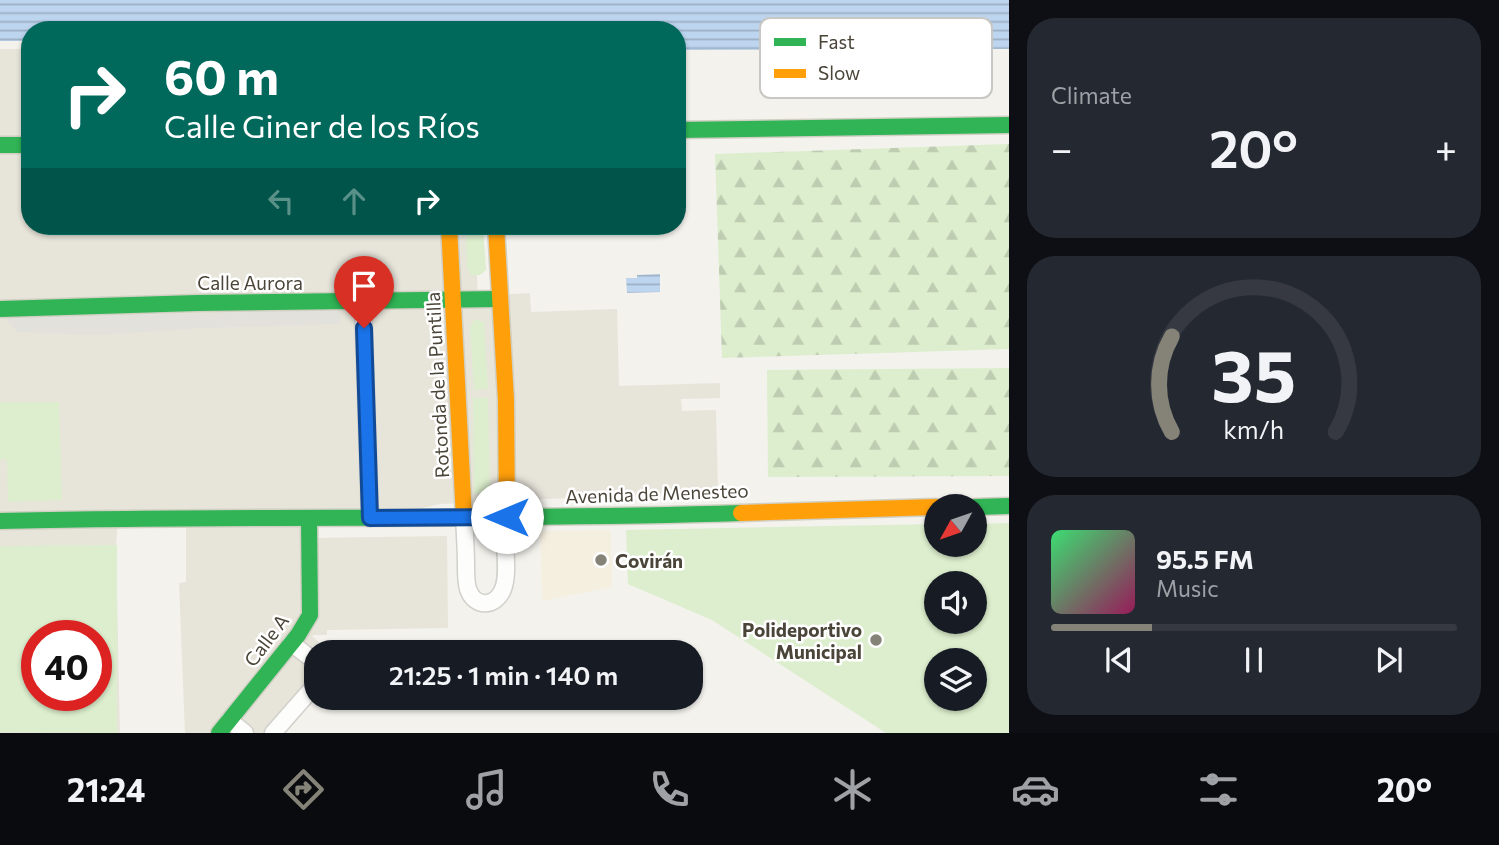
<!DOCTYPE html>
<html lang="en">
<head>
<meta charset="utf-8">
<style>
	body { margin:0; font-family:Commissioner,sans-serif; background:#242831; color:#f1f3f6; height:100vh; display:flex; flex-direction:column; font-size:26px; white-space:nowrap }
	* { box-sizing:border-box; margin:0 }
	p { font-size:23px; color:#9ea1a6 }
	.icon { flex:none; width:38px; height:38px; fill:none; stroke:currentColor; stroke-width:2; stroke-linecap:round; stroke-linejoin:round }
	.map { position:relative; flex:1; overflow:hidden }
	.sheet { display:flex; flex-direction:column; gap:18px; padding:18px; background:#0d0f14; width:490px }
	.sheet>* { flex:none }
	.banner { position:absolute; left:21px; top:21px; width:665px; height:214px; border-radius:28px; box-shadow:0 2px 5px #0004; background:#00695c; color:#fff; overflow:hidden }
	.needle { width:46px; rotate:230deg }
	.tools { position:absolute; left:924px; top:494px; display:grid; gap:14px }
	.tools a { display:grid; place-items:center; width:63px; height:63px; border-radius:50%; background:#171b24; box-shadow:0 2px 5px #0004; font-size:35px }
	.speed { position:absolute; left:21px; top:620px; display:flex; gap:14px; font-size:35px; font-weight:700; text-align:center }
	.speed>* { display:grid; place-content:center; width:91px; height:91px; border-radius:50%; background:#171b24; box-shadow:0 2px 5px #0004; line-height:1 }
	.speed .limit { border:10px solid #d22; background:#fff; color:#111 }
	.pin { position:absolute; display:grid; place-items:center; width:60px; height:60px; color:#fff; margin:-72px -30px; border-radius:50% 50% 50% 0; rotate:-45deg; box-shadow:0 0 7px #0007 }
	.pin .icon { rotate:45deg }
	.me { position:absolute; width:77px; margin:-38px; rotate:270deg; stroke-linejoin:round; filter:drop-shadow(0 0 5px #0008) }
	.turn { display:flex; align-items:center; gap:24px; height:147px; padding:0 28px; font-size:32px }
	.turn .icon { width:91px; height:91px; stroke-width:2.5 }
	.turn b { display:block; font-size:49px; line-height:60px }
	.lanes { display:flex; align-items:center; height:66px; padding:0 28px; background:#0003; justify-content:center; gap:35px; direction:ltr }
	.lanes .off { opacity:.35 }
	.big { font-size:52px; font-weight:600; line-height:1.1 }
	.sheet .card { flex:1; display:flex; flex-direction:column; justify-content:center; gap:10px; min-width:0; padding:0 24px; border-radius:28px; background:#242831 }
	.sheet .dial { align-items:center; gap:0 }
	.dial svg { height:182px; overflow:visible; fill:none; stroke:#363941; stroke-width:7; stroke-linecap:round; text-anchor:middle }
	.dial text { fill:#f1f3f6; stroke:none }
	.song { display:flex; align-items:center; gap:21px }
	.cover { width:84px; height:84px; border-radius:10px; background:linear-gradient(135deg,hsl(140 70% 55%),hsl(330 70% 35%)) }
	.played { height:7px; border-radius:4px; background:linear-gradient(90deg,#858277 25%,#363941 25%) }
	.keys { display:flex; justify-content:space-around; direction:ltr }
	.heat { display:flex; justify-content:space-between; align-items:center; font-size:38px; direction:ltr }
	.trip { position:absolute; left:304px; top:640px; width:399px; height:70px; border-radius:28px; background:#171b24; box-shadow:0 2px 5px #0004; font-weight:600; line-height:70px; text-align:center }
	.tabs { display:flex; height:112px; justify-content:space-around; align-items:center; background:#090b0e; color:#9ea1a6 }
	.tabs .icon { width:49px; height:49px }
	.tabs .on { color:#858277 }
	.tabs b { font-size:32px; color:#f1f3f6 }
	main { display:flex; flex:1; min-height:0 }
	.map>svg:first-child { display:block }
	.residential { fill:#e7e4da; fill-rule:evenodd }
	.commercial { fill:#f5efe0 }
	.green { fill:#dceecd; fill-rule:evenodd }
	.forest { fill:url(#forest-firs) }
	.parking { fill:#e2e1dc }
	.water { fill:url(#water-rules) }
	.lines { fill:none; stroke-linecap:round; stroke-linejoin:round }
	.street-casing { stroke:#d1d0cb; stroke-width:19 }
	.fast-casing { stroke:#d2d0c4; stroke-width:19 }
	.slow-casing { stroke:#d2d0c4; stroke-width:19 }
	.street { stroke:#fdfdfc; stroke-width:16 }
	.fast { stroke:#30b455; stroke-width:16 }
	.slow { stroke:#ff9f0a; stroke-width:16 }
	.route-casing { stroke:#114b97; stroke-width:18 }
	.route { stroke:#1a73e8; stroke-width:12 }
	.poi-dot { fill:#858277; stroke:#fff; stroke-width:2.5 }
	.labels { text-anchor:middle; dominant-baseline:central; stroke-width:5; stroke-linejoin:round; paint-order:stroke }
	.street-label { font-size:19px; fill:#4a4538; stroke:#fff }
	.poi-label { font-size:19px; font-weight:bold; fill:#4a4538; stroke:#fff; text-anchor:start }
	.key { fill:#fff; stroke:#c9c7c3; stroke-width:2 }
	.key-label { font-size:19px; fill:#4a4538 }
</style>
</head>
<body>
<main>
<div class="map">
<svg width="1009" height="733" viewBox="0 0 1009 733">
	<defs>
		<pattern id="forest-firs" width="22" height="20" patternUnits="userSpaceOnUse" patternTransform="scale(1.75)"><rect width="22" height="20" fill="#dceecd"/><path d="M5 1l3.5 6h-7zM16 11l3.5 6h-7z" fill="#becdb1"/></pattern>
		<pattern id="water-rules" width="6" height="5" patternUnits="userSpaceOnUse" patternTransform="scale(1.75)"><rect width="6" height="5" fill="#bed5f0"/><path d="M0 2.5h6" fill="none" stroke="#9cafc3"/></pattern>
	</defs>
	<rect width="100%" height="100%" fill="#f3f2ed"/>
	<!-- residential -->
	<path class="residential" d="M0 49H30V226H474L478 296 530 293 531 312 617 309 619 386 720 383V398L681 399 682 411 716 410 718 491 440 504 382 517H310L311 538 447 536 448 628 327 630V635H315L312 636 331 653H317V680L275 733H185L179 583 186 582V519H118L116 546 120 733H0ZM37 635H96V695H37Z"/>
	<!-- commercial -->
	<path class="commercial" d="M611 530 612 587 542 601 540 531Z"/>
	<!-- green -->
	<g class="green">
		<path d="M466 226H483L486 270 480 275H471L467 268Z"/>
		<path d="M477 319 484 323 488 389 474 390 470 329 473 321Z"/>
		<path d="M473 398H488L490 494H474Z"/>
		<path d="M0 402H59L62 500 8 502 7 460 0 459Z"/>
		<path d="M1009 523V733H886L712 620 628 584 626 530 936 524V544H975V524ZM936 583H975V621H936ZM936 660H975V698H936Z"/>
		<path d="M117 545V733L0 732V546ZM37 635H96V695H37Z"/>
	</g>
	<!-- forest -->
	<g class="forest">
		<path d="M1009 144V349L722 358 715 154Z"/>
		<path d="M1009 368V476L768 477 767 370Z"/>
	</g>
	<!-- parking -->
	<path class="parking" d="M340 310 341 324 204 328 94 335 17 332 5 318Z"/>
	<!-- water -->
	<g class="water">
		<path d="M0 0H1009V49L677 50V30H30V41H0Z"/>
		<path d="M660 274V292L627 293 626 278H637V275Z"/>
	</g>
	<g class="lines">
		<defs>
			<g id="street">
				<path d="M363 302 370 518"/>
				<path d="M464 518C465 534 466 551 466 567 466 574 466 582 468 589 475 609 496 607 503 589 510 573 503 536 503 517"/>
				<path d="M291 643 317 663"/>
				<path d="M229 720 245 733"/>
				<path d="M273 733 317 683"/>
			</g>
			<g id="fast">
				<path d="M677 130 1009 125"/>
				<path d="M0 145H30"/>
				<path d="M0 309 197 303 500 299"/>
				<path d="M975 507 1009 506"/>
				<path d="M0 521C247 515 494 521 741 513"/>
				<path d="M219 733 298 635 310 615 309 519"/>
			</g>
			<g id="slow">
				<path d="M449 226 464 518"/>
				<path d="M496 226 506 400 507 517"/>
				<path d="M741 513 936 507"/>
			</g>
		</defs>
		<!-- street casing -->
		<use href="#street" class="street-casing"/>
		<!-- fast casing -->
		<use href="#fast" class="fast-casing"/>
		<!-- slow casing -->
		<use href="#slow" class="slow-casing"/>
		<!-- street -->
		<use href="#street" class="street"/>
		<!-- fast -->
		<use href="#fast" class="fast"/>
		<!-- slow -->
		<use href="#slow" class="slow"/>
	</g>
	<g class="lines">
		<defs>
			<path id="route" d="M364 328 370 518 507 517"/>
		</defs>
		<!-- route casing -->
		<use href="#route" class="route-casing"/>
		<!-- route -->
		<use href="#route" class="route"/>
	</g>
	<!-- markers -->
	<g class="poi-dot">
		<circle cx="601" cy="560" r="7"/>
		<circle cx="876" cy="640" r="7"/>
	</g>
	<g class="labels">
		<!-- street labels -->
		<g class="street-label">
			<text x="250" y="282">Calle Aurora</text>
			<text transform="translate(437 385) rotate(-93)">Rotonda de la Puntilla</text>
			<text transform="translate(657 493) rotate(-2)">Avenida de Menesteo</text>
			<text transform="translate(266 640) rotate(-53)">Calle A</text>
		</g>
		<!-- poi labels -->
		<g class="poi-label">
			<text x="615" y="560">Covirán</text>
			<text x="862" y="629" text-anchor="end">Polideportivo<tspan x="862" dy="22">Municipal</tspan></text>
		</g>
	</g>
	<!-- legend -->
	<rect x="760" y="18" width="232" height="80" rx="10" class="key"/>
	<rect x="774" y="38" width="32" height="8" fill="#30b455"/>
	<rect x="774" y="69" width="32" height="9" fill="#ff9f0a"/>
	<g class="key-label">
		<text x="818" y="49">Fast</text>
		<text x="818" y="80">Slow</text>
	</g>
</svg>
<div class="tools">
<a><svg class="needle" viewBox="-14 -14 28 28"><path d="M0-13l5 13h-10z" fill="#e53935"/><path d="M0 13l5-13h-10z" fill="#9ea1a6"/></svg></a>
<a><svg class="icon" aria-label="sound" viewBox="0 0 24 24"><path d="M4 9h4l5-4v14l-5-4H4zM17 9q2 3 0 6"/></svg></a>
<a><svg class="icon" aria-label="layers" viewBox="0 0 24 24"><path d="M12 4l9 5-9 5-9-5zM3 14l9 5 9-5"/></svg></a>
</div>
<div class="speed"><div class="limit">40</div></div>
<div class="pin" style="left:364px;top:328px;background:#d93025"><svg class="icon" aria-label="arrive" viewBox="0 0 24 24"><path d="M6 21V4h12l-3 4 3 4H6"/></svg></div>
<svg class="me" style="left:507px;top:517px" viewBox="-20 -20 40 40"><circle r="19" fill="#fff"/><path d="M0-13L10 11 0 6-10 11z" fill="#1a73e8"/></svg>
<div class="trip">21:25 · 1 min · 140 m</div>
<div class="banner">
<div class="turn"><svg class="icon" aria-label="right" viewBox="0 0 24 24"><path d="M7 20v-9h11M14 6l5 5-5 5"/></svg><div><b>60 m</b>Calle Giner de los Ríos</div></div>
<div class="lanes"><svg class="icon off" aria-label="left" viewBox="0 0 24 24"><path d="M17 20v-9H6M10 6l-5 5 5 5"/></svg><svg class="icon off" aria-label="ahead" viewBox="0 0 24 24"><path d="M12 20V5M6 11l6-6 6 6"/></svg><svg class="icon" aria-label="right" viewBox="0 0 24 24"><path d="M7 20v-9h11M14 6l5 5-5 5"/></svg></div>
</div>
</div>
<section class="sheet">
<div class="card"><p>Climate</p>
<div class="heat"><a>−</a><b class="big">20°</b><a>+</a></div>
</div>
<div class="card dial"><svg viewBox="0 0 100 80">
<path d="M14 69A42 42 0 1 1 86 69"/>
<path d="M14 69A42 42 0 0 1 14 27" stroke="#858277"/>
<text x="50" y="56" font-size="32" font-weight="700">35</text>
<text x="50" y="72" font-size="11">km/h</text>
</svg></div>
<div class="card">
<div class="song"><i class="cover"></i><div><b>95.5 FM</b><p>Music</p></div></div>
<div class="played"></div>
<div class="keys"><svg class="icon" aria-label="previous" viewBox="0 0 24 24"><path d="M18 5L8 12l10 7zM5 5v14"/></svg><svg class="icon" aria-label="pause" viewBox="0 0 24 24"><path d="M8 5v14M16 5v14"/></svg><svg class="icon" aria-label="next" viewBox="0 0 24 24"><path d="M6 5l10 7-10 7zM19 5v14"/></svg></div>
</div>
</section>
</main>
<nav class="tabs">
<b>21:24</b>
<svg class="icon on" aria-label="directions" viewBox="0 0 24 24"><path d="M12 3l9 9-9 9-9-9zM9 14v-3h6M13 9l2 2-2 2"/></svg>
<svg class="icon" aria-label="music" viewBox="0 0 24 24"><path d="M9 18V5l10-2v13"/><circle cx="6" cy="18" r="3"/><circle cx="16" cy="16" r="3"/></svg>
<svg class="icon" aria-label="phone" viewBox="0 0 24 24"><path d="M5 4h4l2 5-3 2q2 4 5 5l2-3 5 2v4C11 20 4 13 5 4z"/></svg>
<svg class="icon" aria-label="climate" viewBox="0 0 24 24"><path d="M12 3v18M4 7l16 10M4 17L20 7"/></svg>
<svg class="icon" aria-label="car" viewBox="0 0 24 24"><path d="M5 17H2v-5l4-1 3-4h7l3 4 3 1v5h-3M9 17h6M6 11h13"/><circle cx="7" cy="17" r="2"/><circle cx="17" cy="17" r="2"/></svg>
<svg class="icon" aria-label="filters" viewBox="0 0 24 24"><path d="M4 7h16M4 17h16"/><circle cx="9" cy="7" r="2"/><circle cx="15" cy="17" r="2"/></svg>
<b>20°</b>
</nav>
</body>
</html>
